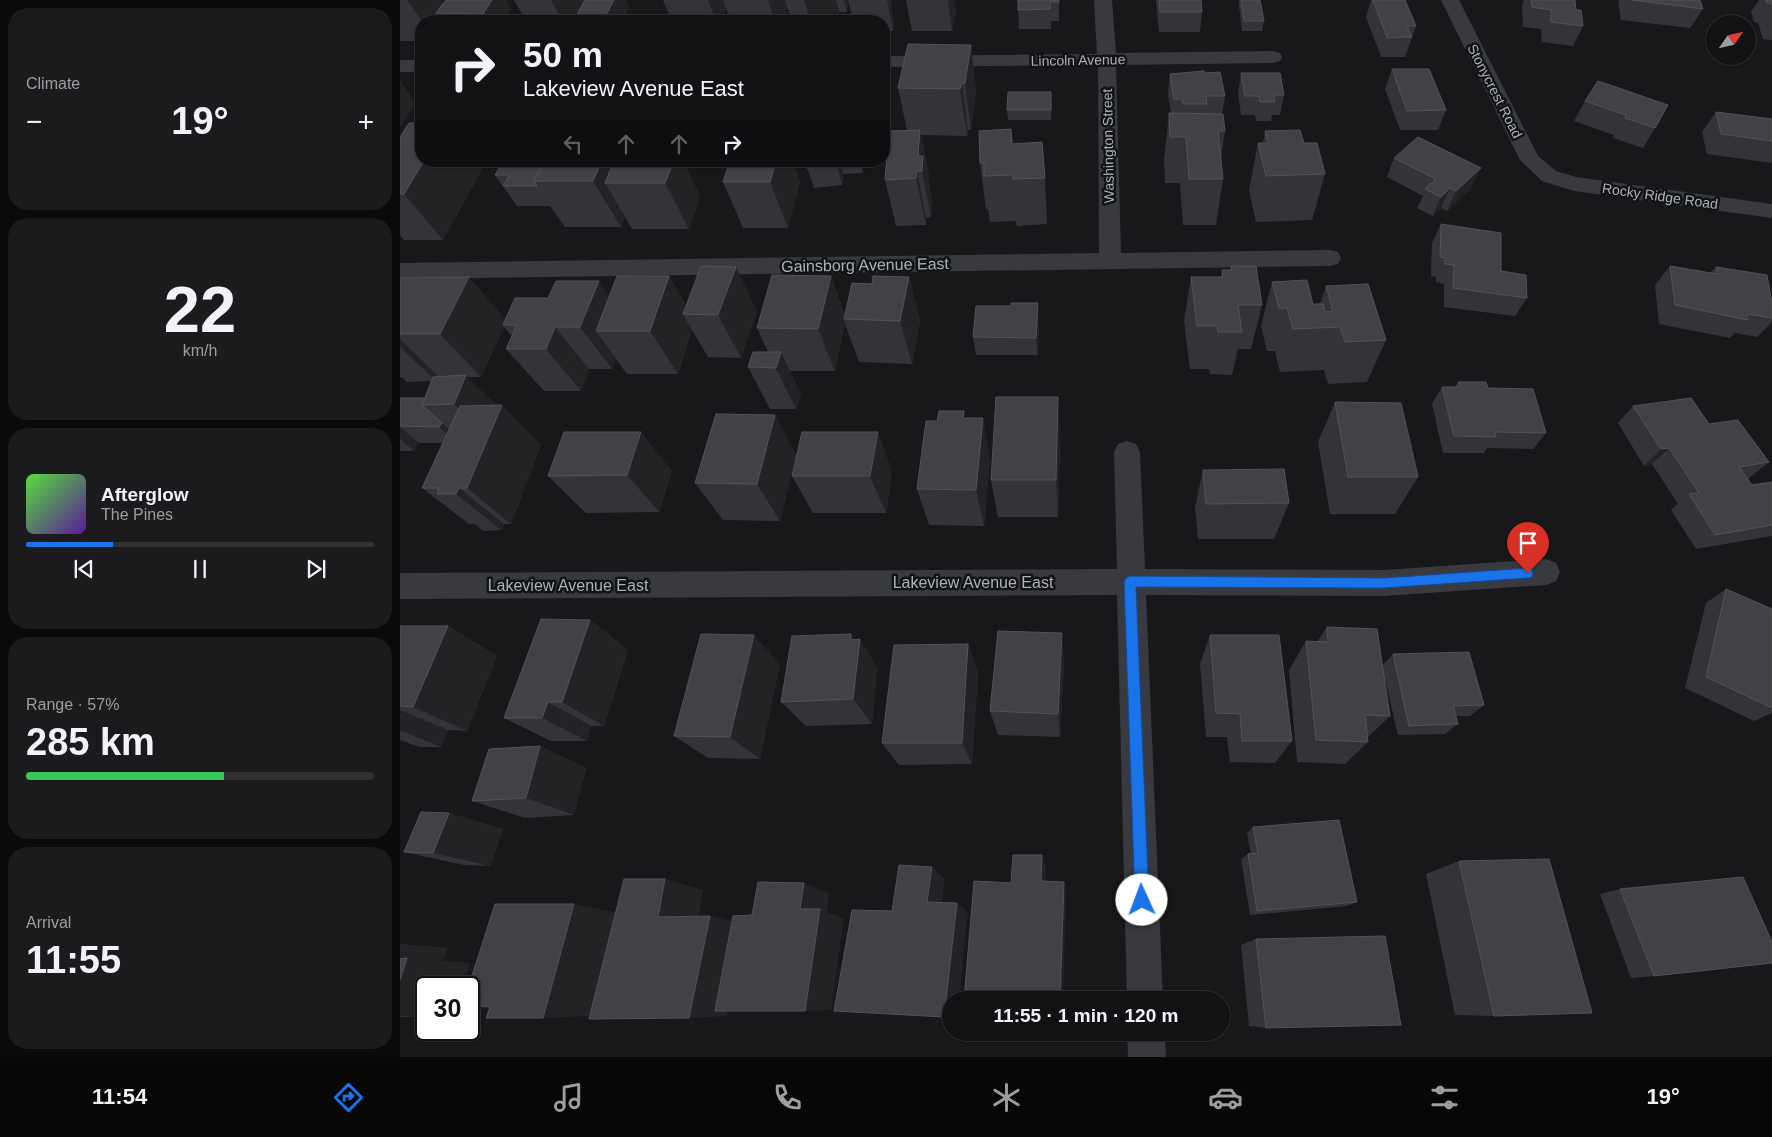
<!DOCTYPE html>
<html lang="en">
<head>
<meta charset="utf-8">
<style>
	body { margin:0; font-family:Arial,sans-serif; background:#1b1b1d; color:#f1f3f6; height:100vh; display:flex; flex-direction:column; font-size:19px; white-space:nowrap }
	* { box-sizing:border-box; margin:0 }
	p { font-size:16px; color:#9c9ea0 }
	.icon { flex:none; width:28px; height:28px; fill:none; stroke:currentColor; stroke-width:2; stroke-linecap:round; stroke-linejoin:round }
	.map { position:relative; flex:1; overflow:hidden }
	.drawer { display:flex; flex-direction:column; gap:8px; padding:8px; background:#0a0a0b; width:400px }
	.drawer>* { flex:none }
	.guide { position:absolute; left:15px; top:15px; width:475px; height:152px; border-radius:20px; box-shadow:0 1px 4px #0004,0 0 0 1px #313234; background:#121214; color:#f1f3f6; overflow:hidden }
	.needle { width:32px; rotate:56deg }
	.tools { position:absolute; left:1306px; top:15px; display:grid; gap:10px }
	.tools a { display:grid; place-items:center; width:50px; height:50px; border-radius:50%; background:#121214; box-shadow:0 1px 4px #0004,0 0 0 1px #313234; font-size:25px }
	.speed { position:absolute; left:15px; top:976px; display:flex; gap:10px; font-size:25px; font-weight:700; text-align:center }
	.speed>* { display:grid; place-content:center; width:65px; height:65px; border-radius:50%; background:#121214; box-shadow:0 1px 4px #0004,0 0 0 1px #313234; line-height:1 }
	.speed .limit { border:2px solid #111; border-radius:8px; background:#fff; color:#111 }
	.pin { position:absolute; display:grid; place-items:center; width:42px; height:42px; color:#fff; margin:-51px -21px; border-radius:50% 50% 50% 0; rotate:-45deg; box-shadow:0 0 5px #0007 }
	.pin .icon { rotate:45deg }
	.me { position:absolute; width:55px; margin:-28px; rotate:358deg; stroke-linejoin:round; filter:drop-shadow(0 0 4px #0008) }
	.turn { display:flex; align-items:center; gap:18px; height:105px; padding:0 25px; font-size:22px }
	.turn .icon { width:65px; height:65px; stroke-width:2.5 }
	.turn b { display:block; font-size:35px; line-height:42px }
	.lanes { display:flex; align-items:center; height:48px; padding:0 25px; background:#0003; justify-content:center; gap:25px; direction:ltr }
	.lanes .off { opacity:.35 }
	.big { font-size:38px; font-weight:800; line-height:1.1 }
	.drawer .tile { flex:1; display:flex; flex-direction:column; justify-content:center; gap:8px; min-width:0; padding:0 18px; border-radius:20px; background:#1b1b1d }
	.drawer .dial { align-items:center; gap:0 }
	.dial b { font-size:65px; line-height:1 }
	.song { display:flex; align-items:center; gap:15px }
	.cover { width:60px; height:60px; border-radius:8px; background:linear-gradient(135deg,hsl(110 70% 55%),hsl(270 70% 35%)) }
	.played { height:5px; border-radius:2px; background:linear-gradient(90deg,#1a73e8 25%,#313234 25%) }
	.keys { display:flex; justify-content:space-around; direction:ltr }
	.heat { display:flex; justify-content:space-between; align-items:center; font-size:28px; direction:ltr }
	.charge { height:8px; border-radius:4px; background:linear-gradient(90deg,#34c759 57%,#313234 0) }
	.trip { position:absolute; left:542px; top:991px; width:288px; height:50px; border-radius:25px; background:#121214; box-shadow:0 1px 4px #0004,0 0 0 1px #313234; font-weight:800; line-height:50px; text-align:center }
	.dock { display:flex; height:80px; justify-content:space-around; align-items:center; background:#070708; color:#9c9ea0 }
	.dock .icon { width:35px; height:35px }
	.dock .selected { color:#1a73e8 }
	.dock b { font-size:22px; color:#f1f3f6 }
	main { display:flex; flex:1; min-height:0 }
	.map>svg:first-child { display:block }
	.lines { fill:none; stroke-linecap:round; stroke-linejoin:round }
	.minor { fill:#383a3f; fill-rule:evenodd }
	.wall { fill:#343438 }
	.shaded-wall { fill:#232326 }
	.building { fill:#404246; stroke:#515358 }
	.route { fill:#1a73e8; stroke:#114b97 }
	.labels { text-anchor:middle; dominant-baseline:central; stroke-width:5; stroke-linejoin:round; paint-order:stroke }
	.far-street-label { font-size:14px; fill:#a9b1bb; stroke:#131315 }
	.street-label { font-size:16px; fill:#a9b1bb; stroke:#131315 }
</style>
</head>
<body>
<main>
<section class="drawer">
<div class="tile"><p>Climate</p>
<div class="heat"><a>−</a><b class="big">19°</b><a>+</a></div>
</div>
<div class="tile dial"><b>22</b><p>km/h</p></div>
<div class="tile">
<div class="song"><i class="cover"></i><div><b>Afterglow</b><p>The Pines</p></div></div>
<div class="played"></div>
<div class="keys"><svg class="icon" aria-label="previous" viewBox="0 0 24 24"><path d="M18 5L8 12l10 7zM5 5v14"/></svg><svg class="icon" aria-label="pause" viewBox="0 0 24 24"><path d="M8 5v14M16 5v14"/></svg><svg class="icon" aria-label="next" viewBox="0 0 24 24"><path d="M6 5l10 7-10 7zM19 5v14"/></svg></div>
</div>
<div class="tile"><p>Range · 57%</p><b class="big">285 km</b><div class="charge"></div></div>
<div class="tile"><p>Arrival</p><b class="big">11:55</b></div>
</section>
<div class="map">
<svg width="1372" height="1057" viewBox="0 0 1372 1057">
	<rect width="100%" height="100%" fill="#18181a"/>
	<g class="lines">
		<!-- minor -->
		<g class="minor">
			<path d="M694 0H712L716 53 873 51 880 53 882 57 880 61 873 63 716 65 721 253 930 250 938 252 941 258 938 264 930 266 0 279V263L699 253 698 65 484 67V56L697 54Z"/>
			<path d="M1041 0H1059L1138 156 1156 171 1176 177 1372 204V218L1174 191 1142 181 1120 160Z"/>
			<rect x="0" y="60" width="21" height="12"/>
			<path d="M727 441 736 444 740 452 745 569 984 570 1146 559 1156 563 1160 572 1156 581 1146 585 984 596 746 595 763 1000H727L717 595 0 599V573L717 569 714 452 718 444Z"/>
			<path d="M727 1032H765L766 1057H728Z"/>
		</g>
	</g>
	<!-- wall -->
	<g class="wall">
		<path d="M0 0H41L43 4 111 9 103 21H21V41H0Z"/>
		<path d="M114 0H225L229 7 222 21H126Z"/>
		<path d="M263 0H447L448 3 447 12H439L438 21H392L387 7 383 21H331L326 8 322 21H272Z"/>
		<path d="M448 0H492L491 5 494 23 493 31H484V21H453Z"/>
		<path d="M506 0H554L556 9 552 31H512Z"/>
		<path d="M618 0H659V21H651V29H619L618 10Z"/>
		<path d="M756 0H801L802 12 800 32H759Z"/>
		<path d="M839 0H860L864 21 862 31H842L839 5Z"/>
		<path d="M971 0H1005L1016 26 1005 57H981L966 17Z"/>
		<path d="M1124 0H1175L1176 10 1183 26 1173 46 1142 42 1141 29 1123 27 1122 5Z"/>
		<path d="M1219 0H1300L1303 9 1290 28 1221 20 1218 2Z"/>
		<path d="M1359 0H1372V40L1363 39 1358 23 1354 22 1351 12Z"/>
		<path d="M571 45 576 92 571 130H568L567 136 521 135 529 176V184L532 202 531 217 526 218V225L496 226 485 180 507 130 498 88Z"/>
		<path d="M992 69 1046 110 1038 130H1000L985 89Z"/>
		<path d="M484 70 490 100 487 127 484 128Z"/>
		<path d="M805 73 825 96 822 114 825 131 821 157 823 179 816 225H783L780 183H765L764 160 769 113H771L768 93 770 74Z"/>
		<path d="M841 73 884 95 880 115H872L871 121H856L855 115H841L838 93Z"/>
		<path d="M21 89V104L16 97Z"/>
		<path d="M1185 101 1268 105 1255 128 1243 148 1213 138 1214 135 1174 121Z"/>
		<path d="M652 102 651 120H608L607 110Z"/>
		<path d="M1316 112 1372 119V163L1307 154 1302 132Z"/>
		<path d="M611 129 613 144 645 178 647 224 617 226 616 221 590 222 588 209H586L580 163Z"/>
		<path d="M865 131 904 143 925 174 912 220 856 222 849 190 858 143H863Z"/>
		<path d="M0 137 82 169 43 240H4L0 235Z"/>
		<path d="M994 158 1072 187 1047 211 1041 208 1033 216 1017 208 1023 196 987 177Z"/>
		<path d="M283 161 300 197 289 229H232L225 217 221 227H165L150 206H117L95 175 144 162Z"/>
		<path d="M330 161H392L400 182 388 228H343L323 182Z"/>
		<path d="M408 161H463V173L443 174 442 185 414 188 407 168Z"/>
		<path d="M1041 224 1101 271 1127 298 1115 316 1044 307V284L1036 282V277L1031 276 1032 243Z"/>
		<path d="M831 266 862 305 851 349H838L832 375 810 374 809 369H790L784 321 791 277H821L822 270H830Z"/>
		<path d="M1270 266 1310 273 1316 267 1372 303V322L1357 337 1335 333 1330 338 1259 324 1255 285Z"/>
		<path d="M269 276 286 305 357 311 341 358 308 357 292 330 278 374H227L216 359 212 369H189L181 391H144L106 349 112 336 104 327 81 377H67L96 405 141 445 111 524H104L101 530 83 531 75 524H69L22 488 43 443H19L14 451H0V398H25L32 381 7 382 2 377H0V278L105 319 148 298 209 296Z"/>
		<path d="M431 276 445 316 472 284 509 277 520 321 512 364 459 362 445 324 435 371H390L401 394 396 409H370L348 367 368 352 357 328Z"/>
		<path d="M872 282 913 304H920L926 286 986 340 967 382 928 384 924 370 880 372 875 351H867L861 326Z"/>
		<path d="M611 306 639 321 638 355H576L573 337Z"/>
		<path d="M1058 382 1088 388 1146 433 1133 449 1087 448 1084 453H1043L1032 404 1042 387H1055Z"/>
		<path d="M935 402 1018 477 995 514H930L918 442Z"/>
		<path d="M1233 406 1309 424 1369 462 1349 478 1347 479 1352 485 1372 482V536L1296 549 1271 510 1278 504 1252 464 1244 466 1218 423Z"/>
		<path d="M565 418 590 458 584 526 529 525 517 489 537 421Z"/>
		<path d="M660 437 658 517H598L591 480Z"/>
		<path d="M396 454 380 521 323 520 295 483Z"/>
		<path d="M803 470 889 503 874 539H798L795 507Z"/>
		<path d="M272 471 259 512 186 513 148 476Z"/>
		<path d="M492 471 486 513H413L392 476Z"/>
		<path d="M1326 589 1372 609V713L1354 721 1285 688 1306 603Z"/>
		<path d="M190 620 228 650 204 726H191L187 741H151L104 718Z"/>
		<path d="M0 626H48L97 656 67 731 48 730 41 747H19L0 740Z"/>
		<path d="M927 627 983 665 993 654 1084 705 1070 716H1055L1058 724 1045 734 998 735 983 670 990 716 968 737V742L945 764 897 762 889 670 906 641 917 642Z"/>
		<path d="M810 635 892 741 875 763 830 762 827 737H806L800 664Z"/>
		<path d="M460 639 477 668 472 724 406 726 381 702Z"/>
		<path d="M568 644 578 672 572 764 499 765 482 743Z"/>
		<path d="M664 662 660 737 598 735 590 711Z"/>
		<path d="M380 664 360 759 308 758 274 736Z"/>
		<path d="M140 746 186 768 174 815 125 818 72 801Z"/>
		<path d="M49 813 103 829 90 866 64 865 4 852Z"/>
		<path d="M853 827 957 902 947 906 850 915 841 859 848 854H851L847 833Z"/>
		<path d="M1059 861 1094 1016 1055 1015 1026 874Z"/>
		<path d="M1220 889 1254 976 1231 978 1200 894Z"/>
		<path d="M856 939 866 1028 849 1026 841 945Z"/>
		<path d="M0 944 47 948 43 961 70 963 26 988V1016L0 1017Z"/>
	</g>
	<!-- shaded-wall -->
	<g class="shaded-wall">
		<path d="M7 0H41L49 13H36L42 21H22Z"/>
		<path d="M92 0H106L111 9 103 21H87L83 14Z"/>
		<path d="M151 0H184L174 20 175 21H162Z"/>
		<path d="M214 0H225L229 7 222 21H205L204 19Z"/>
		<path d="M308 0H323L326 8 322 21H316Z"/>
		<path d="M368 0H385L387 7 383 21H375Z"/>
		<path d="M404 0H436L439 12 438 21H410Z"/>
		<path d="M444 0H447L448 3 447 12Z"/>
		<path d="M487 0H492L491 5 494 23 493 31Z"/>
		<path d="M548 0H554L556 9 552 31Z"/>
		<path d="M571 45 576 92 571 130 565 83Z"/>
		<path d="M484 70 490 100 487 127 484 112Z"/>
		<path d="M0 80 16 103 0 127Z"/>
		<path d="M562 83 568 130 567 136 560 89Z"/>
		<path d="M651 92 652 102 651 120Z"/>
		<path d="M520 130 529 176V184L532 202 531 217 522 171 518 156Z"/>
		<path d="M24 161H76L82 169 43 240 4 194Z"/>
		<path d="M130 161H143L147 168 130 163Z"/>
		<path d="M202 161H223L205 183 225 217 221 227 193 181Z"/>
		<path d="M271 161H283L300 197 289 229 265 183Z"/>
		<path d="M376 161H392L400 182 388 228 370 182Z"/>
		<path d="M437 161H439L443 174 442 185 437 166Z"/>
		<path d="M460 161H463V173Z"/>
		<path d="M1081 168 1072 187 1047 211 1056 191Z"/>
		<path d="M517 171 526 218V225L516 178Z"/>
		<path d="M1050 188 1041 208 1033 216 1041 197Z"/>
		<path d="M336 267 357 311 341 358 318 315Z"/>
		<path d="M269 276 291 314H283L292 330 278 374 250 331Z"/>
		<path d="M431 276 446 320 444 319 445 324 435 371 418 329Z"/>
		<path d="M69 277 107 321 103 325 104 327 81 377 40 334Z"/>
		<path d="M509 277 520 321 512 364 500 321Z"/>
		<path d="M199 281 228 325 196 331 216 359 212 369 180 327Z"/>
		<path d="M638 303 639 321 638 355 636 338Z"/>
		<path d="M155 327 189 369 181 391 146 349Z"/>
		<path d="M0 339 39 377 36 381 0 347Z"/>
		<path d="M381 352 401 394 396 409 376 368Z"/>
		<path d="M66 375 100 410 102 405 141 445 111 524 67 488 89 436 54 404Z"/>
		<path d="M658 397 660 437 658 517 656 480Z"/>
		<path d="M375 415 396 454 380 521 357 484Z"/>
		<path d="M583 418 590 458 584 526 576 490Z"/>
		<path d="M42 423 60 440 58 444 39 427Z"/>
		<path d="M0 427 19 443 14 451 0 439Z"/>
		<path d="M241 432 272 471 259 512 227 475Z"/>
		<path d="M478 432 492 471 486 513 470 476Z"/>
		<path d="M1269 448 1252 464 1244 466 1261 449Z"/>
		<path d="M59 488 104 524 101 530 56 494Z"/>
		<path d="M190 620 228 650 204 726 162 702Z"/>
		<path d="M48 626 97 656 67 731 13 707Z"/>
		<path d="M662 633 664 662 660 737 658 714Z"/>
		<path d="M451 634 459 646 460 639 477 668 472 724 453 699Z"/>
		<path d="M354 635 380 664 360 759 330 737Z"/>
		<path d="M568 644 578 672 572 764 562 743Z"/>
		<path d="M148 702 191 726 187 741 142 718Z"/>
		<path d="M0 710 48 730 41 747 0 730Z"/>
		<path d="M140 746 186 768 174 815 126 798Z"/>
		<path d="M49 813 103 829 90 866 33 853Z"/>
		<path d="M642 855 646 868 645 892 641 881Z"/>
		<path d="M532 867 545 879 541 911 527 902Z"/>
		<path d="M265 879 303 890 297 925 258 917Z"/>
		<path d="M664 882 666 893 663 1000H660Z"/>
		<path d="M404 883 429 893 427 912 444 918 431 1010 405 1011 400 909Z"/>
		<path d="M557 903 568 912 559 1000H551V1016L544 1017Z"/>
		<path d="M174 904 220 913 194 1016 143 1018Z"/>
		<path d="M310 916 344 924 327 1016 289 1018Z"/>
		<path d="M0 944 47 948 43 961 70 963 63 988H26V1016H0Z"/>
	</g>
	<!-- building -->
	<g class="building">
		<path d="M46 0H92L83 14 36 13Z"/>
		<path d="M185 0H214L204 19 174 20Z"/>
		<path d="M618 0H659V2H650V9L618 10Z"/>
		<path d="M759 0H801L802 12H760Z"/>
		<path d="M841 0H860L864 21H844Z"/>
		<path d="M973 0H1005L1016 26H1007L1012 37 987 38Z"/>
		<path d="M1131 0H1175L1176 10H1181L1183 26 1151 22V10L1132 7Z"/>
		<path d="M1231 0H1300L1303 9Z"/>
		<path d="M1366 0H1372V5V3H1367Z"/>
		<path d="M508 44 571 45 565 83H562L560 89 498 88Z"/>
		<path d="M992 69H1029L1046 110 1007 111Z"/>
		<path d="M804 71 805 73 820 72 825 96H806L807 104H783L782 99H774L770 74Z"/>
		<path d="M841 73H880L884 95H874L875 102H860L859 96H845Z"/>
		<path d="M1198 81 1268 105 1255 128 1225 118 1226 115 1185 101Z"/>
		<path d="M21 89V97H16Z"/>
		<path d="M608 92H651V110H607Z"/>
		<path d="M1316 112 1372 119V141L1321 134Z"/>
		<path d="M769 113 823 114 825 131H818L823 179H789L786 137H770Z"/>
		<path d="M9 123H21V161H24L4 194H0V137Z"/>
		<path d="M611 129 612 144 642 142 645 178 613 179 612 175 584 176V163H580L579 131Z"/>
		<path d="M520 130 518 156H523L522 171H517L516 178 485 180 489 131Z"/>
		<path d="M900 130 904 143H917L925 174 866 176 858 143H868L865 131Z"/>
		<path d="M1018 137 1081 168 1056 191 1050 188 1041 197 1025 189 1036 179 994 158Z"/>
		<path d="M103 161H130V163H143L134 181 137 186H103L109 175H95Z"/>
		<path d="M144 161H202L193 181H134Z"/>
		<path d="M214 161H274L265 183H205Z"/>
		<path d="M330 161H376L370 182H323Z"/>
		<path d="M408 161H437V166L407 168Z"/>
		<path d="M1041 224 1101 233V271L1126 275 1127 298 1053 288 1054 265 1045 264V258L1040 257Z"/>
		<path d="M301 266 336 267 318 315 283 314Z"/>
		<path d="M831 266H856L862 305H838L842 332H818L817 326H797L791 277H823L822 270H832Z"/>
		<path d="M1270 266 1317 274 1316 267 1367 275 1372 303V318L1347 314 1348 320 1275 305Z"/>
		<path d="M372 275 431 276 418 329 357 328Z"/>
		<path d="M217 276H269L250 331H196Z"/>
		<path d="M473 276 509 277 500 321 444 319 452 283 472 284Z"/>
		<path d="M69 277 40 334H0V278Z"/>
		<path d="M907 280 913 304H923L925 312 933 311 926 286 968 284 986 340 945 342 940 327 893 329 887 308H879L872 282Z"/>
		<path d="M156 281H199L180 327H155L146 349H106L117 325H103L115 298H148Z"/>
		<path d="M611 303H638L636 338 573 337 576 306H611Z"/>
		<path d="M353 352H381L376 368 348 367Z"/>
		<path d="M66 375 54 404 22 405 33 377Z"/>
		<path d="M1058 382H1086L1088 388 1133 389 1146 433 1095 432 1096 437 1054 436 1042 387H1060Z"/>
		<path d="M596 397H658L656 480H591Z"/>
		<path d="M0 398H25L22 405 42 423 39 427 0 426Z"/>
		<path d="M1291 398 1309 424 1338 420 1369 462 1339 467 1352 485 1372 482V525L1315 535 1289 494 1299 493 1269 448 1261 449 1233 406Z"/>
		<path d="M935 402 1001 403 1018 477H948Z"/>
		<path d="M102 405 67 488H59L56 494H37L39 488H22L60 406Z"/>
		<path d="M539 411H564L563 418H583L576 490 517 489 526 421H537Z"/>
		<path d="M316 414 375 415 357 484 295 483Z"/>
		<path d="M164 432H241L227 475 148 476Z"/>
		<path d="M402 432H478L470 476H392Z"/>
		<path d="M884 469 889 503 806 504 803 470Z"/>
		<path d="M1326 589 1372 609V708L1306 677Z"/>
		<path d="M141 619 190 620 162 702H148L142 718H104Z"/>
		<path d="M0 626H48L13 707 0 706Z"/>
		<path d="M927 627 977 629 990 716 965 715 968 742 916 740 906 641 928 642Z"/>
		<path d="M598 631 662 633 658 714 590 711Z"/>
		<path d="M301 634 354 635 330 737 274 736Z"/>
		<path d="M451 634V640L460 639 453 699 381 702 392 636Z"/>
		<path d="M810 635H879L892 741H842L840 714 816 713Z"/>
		<path d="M568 644 562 743H482L494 645Z"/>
		<path d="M1069 652 1084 705 1053 706 1058 724 1009 726 993 654Z"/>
		<path d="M140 746 126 798 72 801 89 749Z"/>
		<path d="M21 812 49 813 33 853 4 852Z"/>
		<path d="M939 820 957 902 857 911 848 854 858 853 853 827Z"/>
		<path d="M613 855H642L641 881 664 882 660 1000H564L574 881 611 883Z"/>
		<path d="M1149 859 1192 1013 1094 1016 1059 861Z"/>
		<path d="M499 865 532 867 527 902 557 903 544 1017 434 1011 452 910 492 911Z"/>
		<path d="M1343 877 1372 942V963L1254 976 1220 889Z"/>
		<path d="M224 879H265L258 917 310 916 289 1018 189 1019Z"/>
		<path d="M358 882 404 883 400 909H420L405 1011H315L333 916 352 915Z"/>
		<path d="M95 904H174L143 1018H86L90 1007 69 1006 68 988Z"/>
		<path d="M985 936 1001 1025 866 1028 856 939Z"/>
		<path d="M7 958 0 980V959Z"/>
	</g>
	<!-- route -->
	<path class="route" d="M1128 568 1132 569 1133 573 1132 577 1128 578 984 588 736 587 749 900 747 905 742 908 737 905 735 900 724 582 726 578 730 576 984 578Z"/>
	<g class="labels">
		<!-- far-street labels -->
		<g class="far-street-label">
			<text transform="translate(678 60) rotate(-1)">Lincoln Avenue</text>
			<text transform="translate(1095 91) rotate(63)">Stonycrest Road</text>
			<text transform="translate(708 146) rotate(-91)">Washington Street</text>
			<text transform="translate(1260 196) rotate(8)">Rocky Ridge Road</text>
		</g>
		<!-- street labels -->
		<g class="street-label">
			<text transform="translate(465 265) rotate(-1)">Gainsborg Avenue East</text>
			<text x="573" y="582">Lakeview Avenue East</text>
			<text x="168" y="585">Lakeview Avenue East</text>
		</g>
	</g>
</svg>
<div class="tools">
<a><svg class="needle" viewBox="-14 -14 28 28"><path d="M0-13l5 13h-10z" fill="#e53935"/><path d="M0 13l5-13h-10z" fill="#9c9ea0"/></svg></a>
</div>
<div class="speed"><div class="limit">30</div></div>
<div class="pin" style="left:1128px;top:573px;background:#d93025"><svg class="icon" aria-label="arrive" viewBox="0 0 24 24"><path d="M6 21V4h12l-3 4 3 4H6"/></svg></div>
<svg class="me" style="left:742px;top:900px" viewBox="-20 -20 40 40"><circle r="19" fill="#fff"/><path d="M0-13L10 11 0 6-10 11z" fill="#1a73e8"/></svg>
<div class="trip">11:55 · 1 min · 120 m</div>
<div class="guide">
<div class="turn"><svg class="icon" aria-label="right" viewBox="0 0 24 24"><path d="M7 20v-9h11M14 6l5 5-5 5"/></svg><div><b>50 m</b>Lakeview Avenue East</div></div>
<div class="lanes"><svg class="icon off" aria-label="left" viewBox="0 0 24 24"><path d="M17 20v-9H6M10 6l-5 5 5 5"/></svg><svg class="icon off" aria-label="ahead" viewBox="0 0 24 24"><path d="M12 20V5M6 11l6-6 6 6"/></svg><svg class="icon off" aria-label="ahead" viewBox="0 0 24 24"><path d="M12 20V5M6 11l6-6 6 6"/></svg><svg class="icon" aria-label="right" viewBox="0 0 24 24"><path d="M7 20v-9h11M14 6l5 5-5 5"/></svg></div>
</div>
</div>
</main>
<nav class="dock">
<b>11:54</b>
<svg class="icon selected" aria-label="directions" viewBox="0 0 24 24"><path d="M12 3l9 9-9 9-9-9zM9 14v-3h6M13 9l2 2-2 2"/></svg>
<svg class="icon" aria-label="music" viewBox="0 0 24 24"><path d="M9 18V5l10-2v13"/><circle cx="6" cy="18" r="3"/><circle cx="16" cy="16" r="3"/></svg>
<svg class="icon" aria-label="phone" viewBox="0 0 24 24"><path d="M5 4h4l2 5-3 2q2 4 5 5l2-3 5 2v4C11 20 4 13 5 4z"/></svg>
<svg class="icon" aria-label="climate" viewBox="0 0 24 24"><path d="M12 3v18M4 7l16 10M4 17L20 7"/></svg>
<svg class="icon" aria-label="car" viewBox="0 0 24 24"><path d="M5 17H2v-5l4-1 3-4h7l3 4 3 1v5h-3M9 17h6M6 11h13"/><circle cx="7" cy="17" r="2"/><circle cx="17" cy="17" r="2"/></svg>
<svg class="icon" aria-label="filters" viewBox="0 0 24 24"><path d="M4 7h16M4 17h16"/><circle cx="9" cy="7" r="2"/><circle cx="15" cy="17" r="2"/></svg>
<b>19°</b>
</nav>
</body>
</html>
